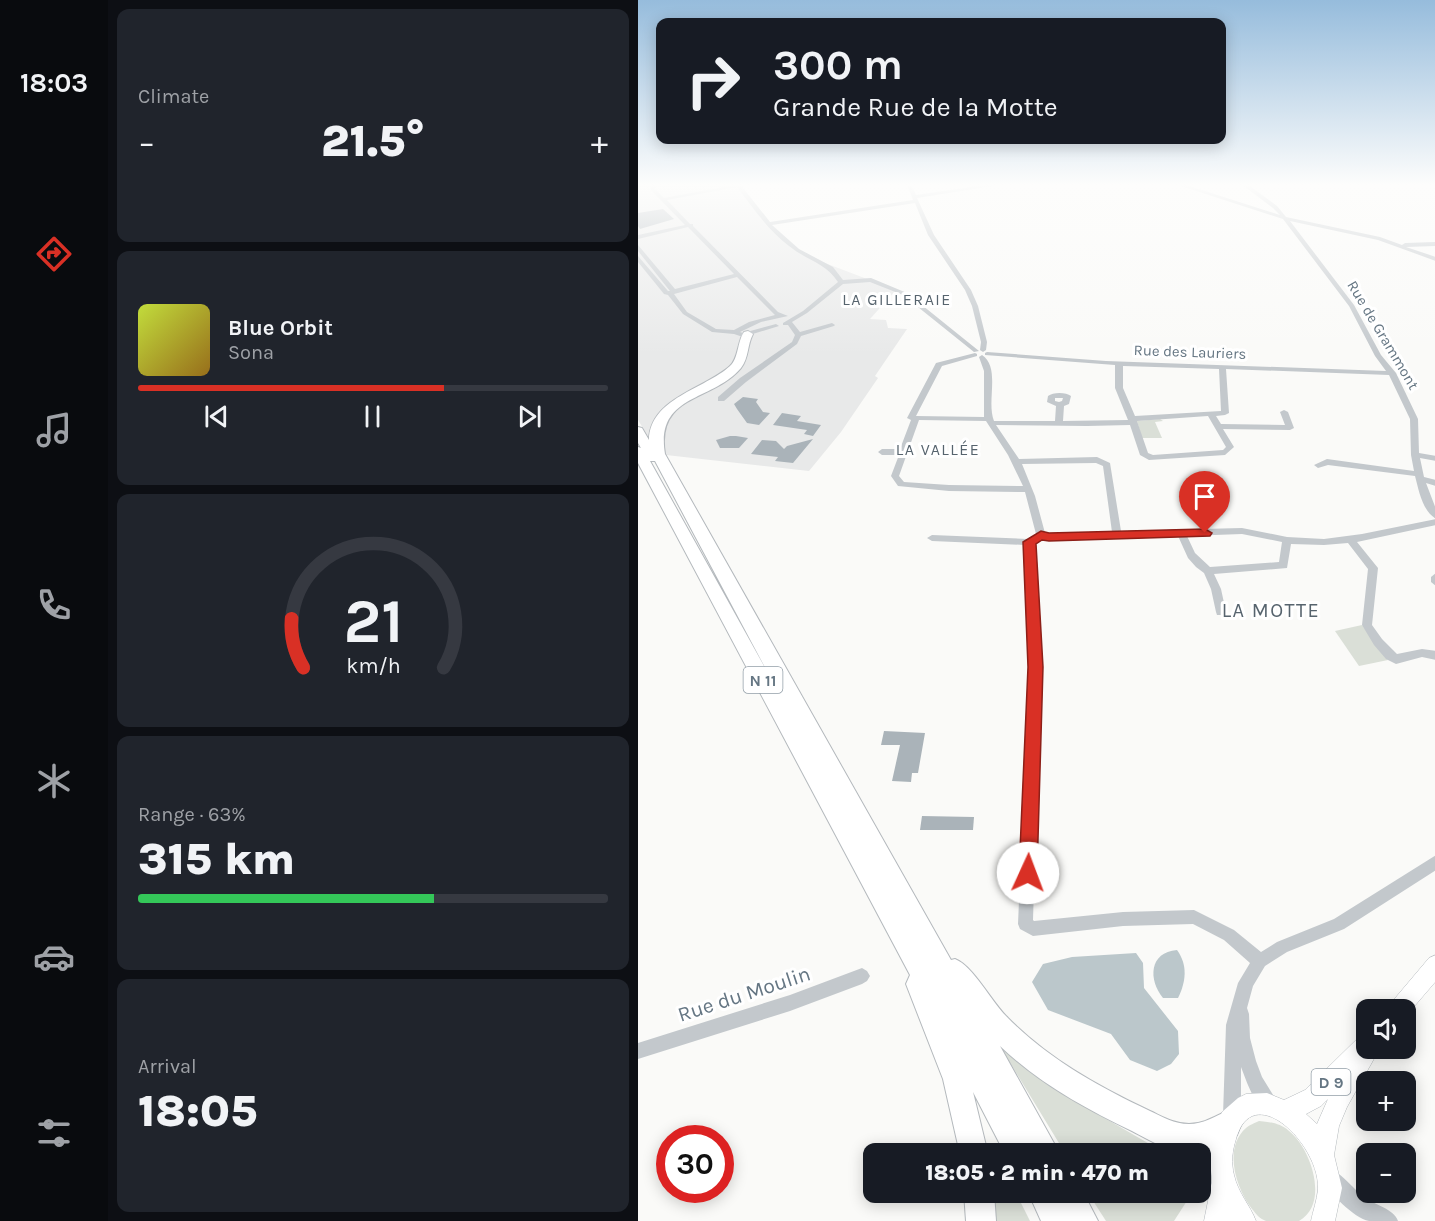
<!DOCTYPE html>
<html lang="en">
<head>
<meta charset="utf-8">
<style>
	body { margin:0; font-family:Karla,sans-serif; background:#20242c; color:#f1f3f6; height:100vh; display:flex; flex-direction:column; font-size:22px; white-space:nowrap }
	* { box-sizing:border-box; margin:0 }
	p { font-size:20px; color:#9ea1a6 }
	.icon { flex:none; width:33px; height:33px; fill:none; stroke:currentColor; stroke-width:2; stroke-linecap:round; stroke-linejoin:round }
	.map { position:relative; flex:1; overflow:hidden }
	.side { display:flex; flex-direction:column; gap:9px; padding:9px; background:#0d0f14; width:530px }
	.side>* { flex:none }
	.top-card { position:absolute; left:18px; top:18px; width:570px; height:126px; border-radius:12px; box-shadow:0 3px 15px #0003; background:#171b24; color:#f1f3f6; overflow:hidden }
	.buttons { position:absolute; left:718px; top:999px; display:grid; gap:12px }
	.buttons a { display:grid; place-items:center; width:60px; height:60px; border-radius:12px; background:#171b24; box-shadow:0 3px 15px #0003; font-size:30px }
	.speed { position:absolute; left:18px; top:1125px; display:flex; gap:12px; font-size:30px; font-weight:700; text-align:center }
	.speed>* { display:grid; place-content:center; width:78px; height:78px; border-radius:50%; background:#171b24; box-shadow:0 3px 15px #0003; line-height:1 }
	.speed .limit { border:9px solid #d22; background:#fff; color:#111 }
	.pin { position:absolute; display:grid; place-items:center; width:51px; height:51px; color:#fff; margin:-62px -26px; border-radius:50% 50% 50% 0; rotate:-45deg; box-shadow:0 0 6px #0007 }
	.pin .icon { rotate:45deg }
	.me { position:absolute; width:66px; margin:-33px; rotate:2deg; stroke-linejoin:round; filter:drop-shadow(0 0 4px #0008) }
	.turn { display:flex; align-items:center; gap:21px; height:126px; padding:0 18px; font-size:27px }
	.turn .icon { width:78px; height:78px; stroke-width:2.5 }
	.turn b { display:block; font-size:42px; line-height:51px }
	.big { font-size:45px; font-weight:800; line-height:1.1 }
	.side .widget { flex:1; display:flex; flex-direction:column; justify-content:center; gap:9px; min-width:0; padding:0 21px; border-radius:12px; background:#20242c }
	.side .dial { align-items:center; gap:0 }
	.dial svg { height:156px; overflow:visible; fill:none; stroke:#363941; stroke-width:7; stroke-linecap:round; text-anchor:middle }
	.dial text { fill:#f1f3f6; stroke:none }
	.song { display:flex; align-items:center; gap:18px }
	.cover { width:72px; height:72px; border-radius:9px; background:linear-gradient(135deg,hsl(70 70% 55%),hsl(40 70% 35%)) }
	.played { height:6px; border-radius:3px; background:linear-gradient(90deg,#d93025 65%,#363941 65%) }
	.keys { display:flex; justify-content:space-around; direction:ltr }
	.heat { display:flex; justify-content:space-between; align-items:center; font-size:33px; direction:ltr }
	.charge { height:9px; border-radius:4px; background:linear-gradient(90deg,#34c759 63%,#363941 0) }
	.trip { position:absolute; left:225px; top:1143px; width:348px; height:60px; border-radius:12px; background:#171b24; box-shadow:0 3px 15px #0003; font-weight:800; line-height:60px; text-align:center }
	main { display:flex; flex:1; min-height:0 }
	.tabs { display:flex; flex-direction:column; width:108px; justify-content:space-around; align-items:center; background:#090b0e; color:#9ea1a6 }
	.tabs .icon { width:42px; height:42px }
	.tabs .current { color:#d93025 }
	.tabs b { font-size:27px; color:#f1f3f6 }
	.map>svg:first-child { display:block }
	.built { fill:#e8e9e9 }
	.green { fill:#dadfd7 }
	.water { fill:#bbc7cb }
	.building { fill:#aab3b9 }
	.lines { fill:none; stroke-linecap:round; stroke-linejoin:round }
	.major-casing { stroke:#b5babe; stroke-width:1 }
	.highway-casing { stroke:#b4b9bd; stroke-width:2 }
	.minor { fill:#c3c8cc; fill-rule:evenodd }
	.major { fill:#fff; fill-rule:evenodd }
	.highway { fill:#fff; fill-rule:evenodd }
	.route { fill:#d93025; stroke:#8d1f18; stroke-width:1.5 }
	.labels { text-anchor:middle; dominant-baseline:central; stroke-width:6; stroke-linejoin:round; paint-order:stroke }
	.far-street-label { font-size:15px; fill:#657683; stroke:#fff }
	.far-neighbourhood-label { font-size:16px; letter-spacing:1.5px; fill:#57646e; stroke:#fff }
	.shield { fill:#fff; stroke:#939fa8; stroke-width:1.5 }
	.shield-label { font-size:16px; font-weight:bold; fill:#657683 }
	.neighbourhood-label { font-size:20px; letter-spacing:1.5px; fill:#57646e; stroke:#fff }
	.near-street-label { font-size:21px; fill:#657683; stroke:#fff }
</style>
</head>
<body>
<main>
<nav class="tabs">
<b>18:03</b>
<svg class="icon current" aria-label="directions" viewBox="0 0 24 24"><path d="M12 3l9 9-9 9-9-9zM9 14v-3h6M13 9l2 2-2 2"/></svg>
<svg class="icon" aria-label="music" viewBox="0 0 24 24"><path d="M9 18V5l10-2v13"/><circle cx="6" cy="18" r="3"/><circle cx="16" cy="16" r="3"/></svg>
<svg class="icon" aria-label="phone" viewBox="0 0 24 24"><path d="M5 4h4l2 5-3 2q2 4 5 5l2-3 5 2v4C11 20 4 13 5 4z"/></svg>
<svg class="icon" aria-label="climate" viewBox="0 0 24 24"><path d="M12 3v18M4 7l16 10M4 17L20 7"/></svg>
<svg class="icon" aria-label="car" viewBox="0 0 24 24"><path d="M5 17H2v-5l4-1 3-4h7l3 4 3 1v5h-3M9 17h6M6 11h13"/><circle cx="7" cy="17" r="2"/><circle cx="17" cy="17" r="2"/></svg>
<svg class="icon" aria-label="filters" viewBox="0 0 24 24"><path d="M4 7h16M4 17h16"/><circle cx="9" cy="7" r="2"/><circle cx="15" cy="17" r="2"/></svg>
</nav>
<section class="side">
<div class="widget"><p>Climate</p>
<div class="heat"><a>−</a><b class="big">21.5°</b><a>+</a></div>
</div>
<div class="widget">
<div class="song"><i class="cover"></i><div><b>Blue Orbit</b><p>Sona</p></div></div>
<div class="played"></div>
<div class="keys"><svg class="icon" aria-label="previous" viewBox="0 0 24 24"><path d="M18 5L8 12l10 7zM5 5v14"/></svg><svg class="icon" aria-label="pause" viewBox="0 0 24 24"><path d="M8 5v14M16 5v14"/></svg><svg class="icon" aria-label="next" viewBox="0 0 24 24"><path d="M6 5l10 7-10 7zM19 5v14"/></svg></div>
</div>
<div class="widget dial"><svg viewBox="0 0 100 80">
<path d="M14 69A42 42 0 1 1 86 69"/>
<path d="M14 69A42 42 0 0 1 8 44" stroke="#d93025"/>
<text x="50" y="56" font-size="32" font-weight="700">21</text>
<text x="50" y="72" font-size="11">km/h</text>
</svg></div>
<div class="widget"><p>Range · 63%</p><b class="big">315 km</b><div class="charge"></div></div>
<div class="widget"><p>Arrival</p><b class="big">18:05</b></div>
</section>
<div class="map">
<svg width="798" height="1221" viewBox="0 0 798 1221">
	<rect width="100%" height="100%" fill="#fafaf8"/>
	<!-- built -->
	<path class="built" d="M0 184H99L120 213 166 255 258 290 232 319 248 320 250 328 269 329 237 376 240 378 203 432 171 471 28 455 11 438 0 420Z"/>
	<!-- green -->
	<g class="green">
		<path d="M522 419 525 421 517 422 524 438H504L499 421Z"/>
		<path d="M724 625 750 660 721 666 697 631Z"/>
		<path d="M354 1033 427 1095 527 1153H427Z"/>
		<path d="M621 1121C632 1122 642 1123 651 1131 673 1148 692 1204 661 1221 652 1221 638 1221 628 1221 622 1219 618 1214 614 1209 598 1189 585 1148 608 1128 611 1125 617 1123 621 1121Z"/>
		<path d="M348 1193H378L392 1221H350Z"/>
		<path d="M450 1193 554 1192V1193L536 1221H468Z"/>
	</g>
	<!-- water -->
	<g class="water">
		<path d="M539 950C550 965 548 982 540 998H525C510 980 511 952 539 950Z"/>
		<path d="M498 953 505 963 506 988 540 1031 541 1054 533 1064 519 1071 492 1060 473 1034 410 1010 394 982 405 964 434 957Z"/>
	</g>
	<!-- building -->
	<g class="building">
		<path d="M25 209 36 219 2 229 0 226V213Z"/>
		<path d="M105 397 120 399 118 402 125 412 132 413 121 425 109 423 99 409 96 404Z"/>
		<path d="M144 413 163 416 159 421 183 425 175 436 166 434 169 430 135 425Z"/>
		<path d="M92 436H98L110 438 101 448H82L78 440Z"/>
		<path d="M175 439 155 463 137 461 140 457 113 454 124 440 138 441 146 449 149 446Z"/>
		<path d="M246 731 287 733 280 773H274L273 782 254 781 262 745H243Z"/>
		<path d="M284 816 336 817 335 830H282Z"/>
	</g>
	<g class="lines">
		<defs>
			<g id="major">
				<path d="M798 955V981L768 1016V1010H750L753 1003 791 958Z"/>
				<path d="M726 1037 729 1039V1048H742L709 1107 701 1126 696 1155 704 1188 697 1221H673C675 1211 679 1200 680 1189 682 1145 615 1078 598 1139 594 1151 593 1163 596 1175 600 1193 612 1205 618 1221H566L574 1181 571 1149 584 1112 600 1098 608 1094 629 1093 646 1100 667 1090 718 1040ZM690 1099 679 1124 668 1114 683 1106Z"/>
			</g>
			<g id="highway">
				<path d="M110 331 115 334C109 345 111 358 103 368 74 402 17 394 27 454L313 960 317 959C335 966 353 1001 368 1016 409 1058 459 1086 512 1111 525 1117 536 1124 551 1124 565 1124 576 1117 589 1111L599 1115 603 1125 599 1135 594 1138C581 1145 566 1153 550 1152 530 1152 511 1140 494 1131 446 1108 401 1083 362 1046L422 1154H367L335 1092 350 1154H322L305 1079 268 984 272 975 0 463V447L3 448 0 443V427L4 428 11 440C12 398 67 389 92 366 101 358 99 342 106 332ZM12 461H17L131 675Z"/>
				<path d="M326 1192H356L358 1221H328Z"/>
				<path d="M390 1192H445L460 1221H403Z"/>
			</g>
		</defs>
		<!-- major casing -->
		<use href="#major" class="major-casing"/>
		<!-- highway casing -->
		<use href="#highway" class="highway-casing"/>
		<!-- minor -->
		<g class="minor">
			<path d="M12 184H16L17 189 26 198 102 184 132 222 275 200 269 184H273L278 195 353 184H367L279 198 296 235 333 290 340 306 349 342 348 350 345 352 342 350 343 342 334 306 327 290 290 235 277 203 134 225 161 249 195 267 205 280 233 278 269 293 341 351 336 352 265 295 232 282 205 284 169 313 154 322 162 332 194 323 197 325 196 326 163 336 159 344 108 382 86 401H80V397L102 378 154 342 157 335 150 325H145V323L165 311 200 282C188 263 168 260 151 246 130 230 115 208 99 187L29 200 52 224H55V226L140 312 150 316 123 322 102 332 105 333 138 324 141 326 105 337 96 334 74 332 45 314 30 295 26 294 0 262V256L30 291H32L0 251V245L37 289 96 274 50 227 0 239V235L47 225 13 190ZM99 277 137 315 111 322 96 330 78 329 49 312 36 294Z"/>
			<path d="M537 184H545L642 215 635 208 603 184H609L639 206 648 217 742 237 764 245 767 243 798 242V246L768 247 798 257V261L740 240 652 221 716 305 743 355 758 373 780 419 781 453 798 456V461L782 458 786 477 798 480V486L788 483 798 509V519C784 510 781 491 777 476L690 465 680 468 676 465 689 459 776 471 773 455 772 419 751 375 588 369 591 413 587 415 578 416 583 424 647 425 642 412 646 410 650 412 656 428 652 430 585 429 596 447 587 455 511 460 502 455 492 425 449 426 358 425 381 459 459 457 472 463 483 531 604 528 649 537 686 539 724 534 798 519V525L719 542 740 568 734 625 744 639 759 654 784 649 798 651V660L784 657 758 664 748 659 736 645 724 625 730 569 710 543 686 545 653 544 649 568 576 574 583 589 588 612 587 615H579L578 612 573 589 566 573 558 567 550 558 540 536 411 540 404 539 397 543 403 667 395 920 396 921 485 912 556 910 596 930 623 952 639 942 696 919 798 855V870L706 929 649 952 627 966 615 986 609 1008 611 1014 612 1038 618 1061 624 1077 640 1103 637 1109 631 1112C616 1106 609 1082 603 1067V1115L600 1121 594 1124 588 1121 585 1115 588 1025 600 983 612 963 586 940 555 924 485 926 395 936 382 929 380 924 391 667 387 545 294 541 289 538 294 535 390 539 398 534 387 492 311 491 260 486 253 476 261 455H244L240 452 244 449H262L273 420 269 418 298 363 337 353 339 354V356L304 366 278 416 346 417V371L341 357 344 355C363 368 348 401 356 421H417L418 406 409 402 410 396C415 392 428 392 433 396L431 404 426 406 425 421 490 420 477 388V365L347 355V353L349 352 468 361 748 371 737 356 711 306 645 219ZM485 366 581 369 583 411 497 416 485 388ZM417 398H425L424 401 421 402 417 401ZM570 416 588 447 585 450 515 455 510 453 499 421ZM281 420 348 421 370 455 385 486 311 485 266 482 261 476ZM458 463 465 466 474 532 407 533 397 496 384 464ZM604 534 644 542 641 562 572 567 557 553 549 536Z"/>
			<path d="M798 573V586L793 582V577Z"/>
			<path d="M224 968 229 971 232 976 229 981 224 984 152 1011 0 1059V1043L152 995Z"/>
			<path d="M694 1170C706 1175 715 1189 726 1197 737 1205 756 1209 760 1221 751 1221 740 1221 731 1221 716 1218 691 1193 685 1179L688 1173Z"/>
		</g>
		<!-- major -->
		<use href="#major" class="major"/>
		<!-- highway -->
		<use href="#highway" class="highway"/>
	</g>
	<!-- sky -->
	<linearGradient id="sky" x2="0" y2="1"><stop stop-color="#96bcdc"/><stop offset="0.52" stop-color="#fdfdfc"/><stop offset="1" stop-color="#fdfdfc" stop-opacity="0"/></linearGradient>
	<rect width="798" height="355" fill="url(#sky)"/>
	<!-- route -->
	<path class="route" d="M567 529 574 533 572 536 411 541 404 540 398 544 405 667 399 873 397 880 390 883 384 880 381 873 390 667 385 542 403 531 411 533Z"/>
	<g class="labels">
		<!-- far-street labels -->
		<g class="far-street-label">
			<text transform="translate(745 335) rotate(59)">Rue de Grammont</text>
			<text transform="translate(552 352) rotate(2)">Rue des Lauriers</text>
		</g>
		<!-- far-neighbourhood labels -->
		<g class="far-neighbourhood-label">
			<text x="259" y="299">LA GILLERAIE</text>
			<text x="300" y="449">LA VALLÉE</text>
		</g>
		<!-- shield labels -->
		<g class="shield">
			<rect x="105.5" y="667" width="39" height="26" rx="4.5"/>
			<rect x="673.5" y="1069" width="39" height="26" rx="4.5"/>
		</g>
		<g class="shield-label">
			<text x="125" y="680">N 11</text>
			<text x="693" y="1082">D 9</text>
		</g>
		<!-- neighbourhood labels -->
		<g class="neighbourhood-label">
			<text x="633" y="610">LA MOTTE</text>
		</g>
		<!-- near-street labels -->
		<g class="near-street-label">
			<text transform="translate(106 994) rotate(-18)">Rue du Moulin</text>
		</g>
	</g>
</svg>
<div class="buttons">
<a><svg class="icon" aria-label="sound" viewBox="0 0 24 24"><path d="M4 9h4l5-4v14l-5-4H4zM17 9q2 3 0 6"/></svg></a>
<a>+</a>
<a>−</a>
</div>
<div class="speed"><div class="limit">30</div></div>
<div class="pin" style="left:567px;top:533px;background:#d93025"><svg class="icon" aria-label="arrive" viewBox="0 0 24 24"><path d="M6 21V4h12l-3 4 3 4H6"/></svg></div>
<svg class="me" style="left:390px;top:873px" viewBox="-20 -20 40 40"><circle r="19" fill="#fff"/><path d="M0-13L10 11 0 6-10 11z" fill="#d93025"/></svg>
<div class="trip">18:05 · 2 min · 470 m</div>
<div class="top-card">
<div class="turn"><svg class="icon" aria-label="right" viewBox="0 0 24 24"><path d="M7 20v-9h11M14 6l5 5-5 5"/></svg><div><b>300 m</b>Grande Rue de la Motte</div></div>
</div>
</div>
</main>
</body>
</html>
